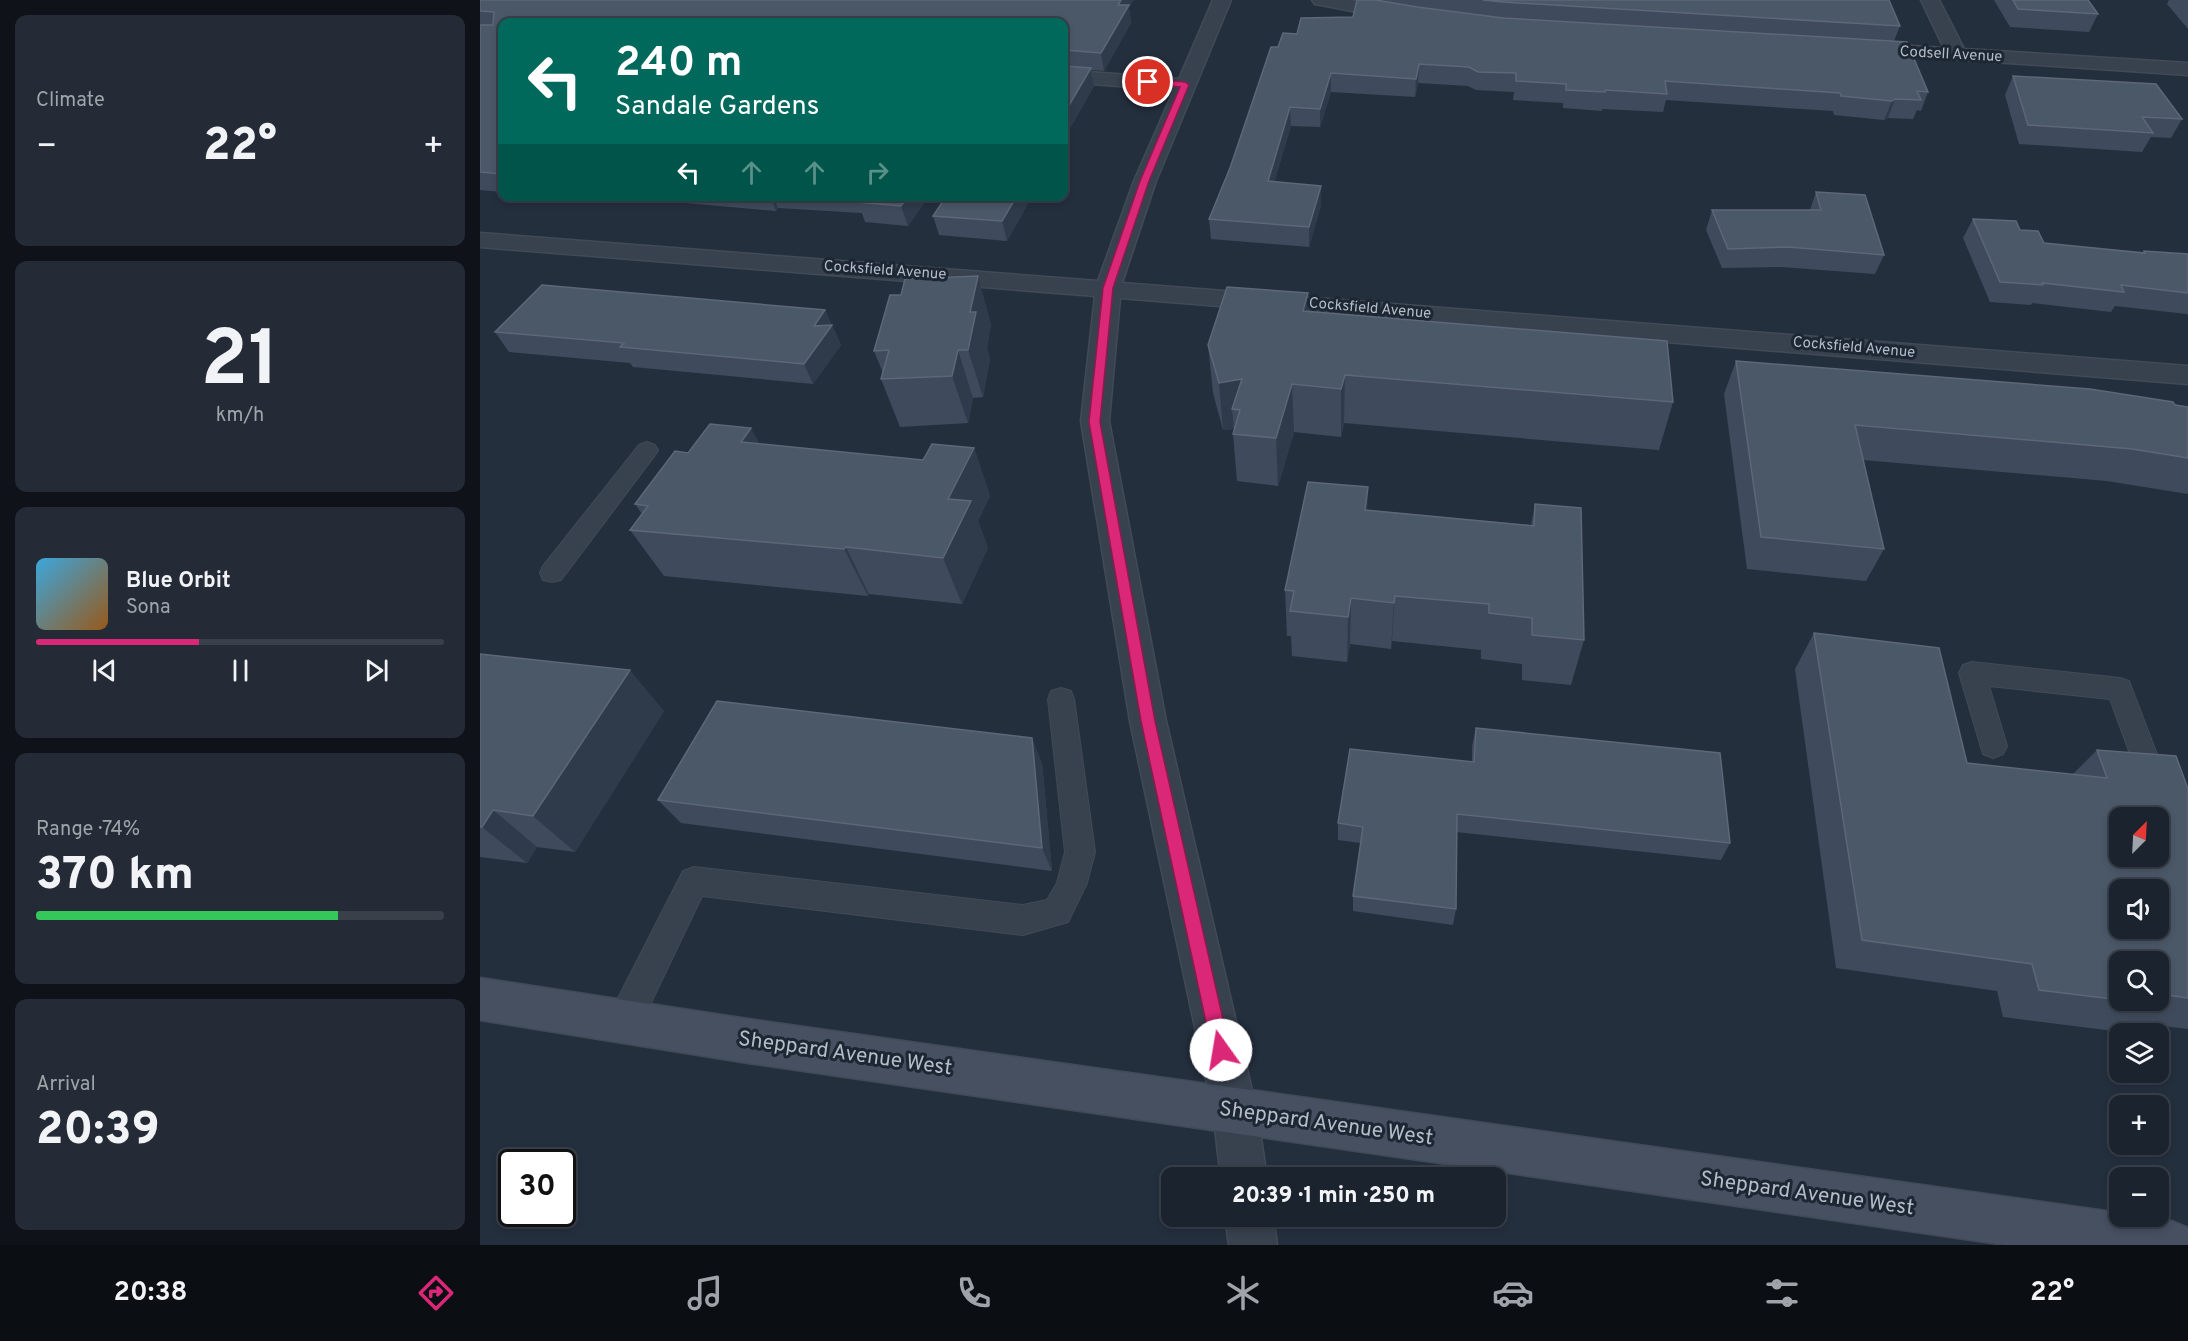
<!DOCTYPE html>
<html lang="en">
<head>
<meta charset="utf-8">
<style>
	body { margin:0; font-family:Overpass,sans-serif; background:#242b36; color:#f1f3f6; height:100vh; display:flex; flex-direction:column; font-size:22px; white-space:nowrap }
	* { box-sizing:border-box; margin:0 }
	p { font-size:20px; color:#a0a4aa }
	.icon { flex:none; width:33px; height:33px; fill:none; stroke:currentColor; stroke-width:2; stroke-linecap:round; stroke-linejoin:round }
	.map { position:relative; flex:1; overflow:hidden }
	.side { display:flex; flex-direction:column; gap:15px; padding:15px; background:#0f1319; width:480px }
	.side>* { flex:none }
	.guide { position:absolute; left:18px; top:18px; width:570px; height:183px; border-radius:12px; box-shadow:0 3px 9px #0003,0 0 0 2px #39404a; background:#00695c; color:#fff; overflow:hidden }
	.needle { width:39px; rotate:24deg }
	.controls { position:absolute; left:1629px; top:807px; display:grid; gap:12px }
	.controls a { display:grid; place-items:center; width:60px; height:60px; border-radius:12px; background:#1b232e; box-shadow:0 3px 9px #0003,0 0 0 2px #39404a; font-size:30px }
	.speed { position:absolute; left:18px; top:1149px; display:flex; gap:12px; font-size:30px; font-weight:700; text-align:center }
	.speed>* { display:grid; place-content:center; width:78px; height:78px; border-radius:50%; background:#1b232e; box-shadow:0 3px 9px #0003,0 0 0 2px #39404a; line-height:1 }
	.speed .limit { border:3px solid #111; border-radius:9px; background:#fff; color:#111 }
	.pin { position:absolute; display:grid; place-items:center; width:51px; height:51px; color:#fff; margin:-26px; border:3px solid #fff; border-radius:50%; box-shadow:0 2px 6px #0007 }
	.me { position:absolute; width:66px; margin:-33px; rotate:347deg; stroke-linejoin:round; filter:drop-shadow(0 0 4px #0008) }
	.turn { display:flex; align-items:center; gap:21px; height:126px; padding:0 18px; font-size:27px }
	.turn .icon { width:78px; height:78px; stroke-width:2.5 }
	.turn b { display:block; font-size:42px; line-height:51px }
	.lanes { display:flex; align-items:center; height:57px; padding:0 18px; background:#0003; justify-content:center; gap:30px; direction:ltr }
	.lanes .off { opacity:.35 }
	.big { font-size:45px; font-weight:800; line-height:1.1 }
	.side .widget { flex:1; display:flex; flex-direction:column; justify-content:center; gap:9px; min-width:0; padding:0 21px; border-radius:12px; background:#242b36 }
	.side .dial { align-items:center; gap:0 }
	.dial b { font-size:78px; line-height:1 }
	.song { display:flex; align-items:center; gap:18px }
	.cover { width:72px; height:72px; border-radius:9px; background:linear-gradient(135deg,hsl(200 70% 55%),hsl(30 70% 35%)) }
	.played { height:6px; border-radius:3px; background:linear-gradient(90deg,#db2777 40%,#39404a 40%) }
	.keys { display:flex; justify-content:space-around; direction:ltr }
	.heat { display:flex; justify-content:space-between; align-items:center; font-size:33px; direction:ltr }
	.charge { height:9px; border-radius:4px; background:linear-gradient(90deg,#34c759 74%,#39404a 0) }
	.trip { position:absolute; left:681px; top:1167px; width:345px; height:60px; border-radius:12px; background:#1b232e; box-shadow:0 3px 9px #0003,0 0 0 2px #39404a; font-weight:800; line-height:60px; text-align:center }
	.tab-bar { display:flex; height:96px; justify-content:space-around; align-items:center; background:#0b0e12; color:#a0a4aa }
	.tab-bar .icon { width:42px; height:42px }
	.tab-bar .current { color:#db2777 }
	.tab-bar b { font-size:27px; color:#f1f3f6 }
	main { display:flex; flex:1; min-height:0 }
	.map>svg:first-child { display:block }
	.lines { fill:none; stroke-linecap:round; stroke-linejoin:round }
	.service-casing { stroke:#414a57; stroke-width:2 }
	.minor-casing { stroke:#414a57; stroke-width:3 }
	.secondary-casing { stroke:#414a57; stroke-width:3 }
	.service { fill:#38414e; fill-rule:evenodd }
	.minor { fill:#38414e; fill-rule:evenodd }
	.secondary { fill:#465061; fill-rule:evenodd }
	.wall { fill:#3f4b5c }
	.shaded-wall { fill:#2f3b4b }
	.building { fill:#4b5868; stroke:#5c6777; stroke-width:1.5; fill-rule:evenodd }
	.route { fill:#db2777; stroke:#8e194d; stroke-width:1.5 }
	.labels { text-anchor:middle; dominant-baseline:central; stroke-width:6; stroke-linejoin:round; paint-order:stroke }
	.far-street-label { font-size:15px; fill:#b4bcc9; stroke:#1d2633 }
	.near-street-label { font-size:21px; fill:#b4bcc9; stroke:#1d2633 }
</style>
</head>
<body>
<main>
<section class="side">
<div class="widget"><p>Climate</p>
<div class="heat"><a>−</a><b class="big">22°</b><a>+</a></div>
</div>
<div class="widget dial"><b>21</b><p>km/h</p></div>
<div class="widget">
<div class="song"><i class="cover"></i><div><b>Blue Orbit</b><p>Sona</p></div></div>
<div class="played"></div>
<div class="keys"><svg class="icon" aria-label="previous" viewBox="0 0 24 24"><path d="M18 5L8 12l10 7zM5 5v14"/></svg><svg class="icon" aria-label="pause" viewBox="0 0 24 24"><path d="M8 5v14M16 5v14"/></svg><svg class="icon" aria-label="next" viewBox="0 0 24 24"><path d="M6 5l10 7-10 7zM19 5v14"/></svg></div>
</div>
<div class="widget"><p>Range · 74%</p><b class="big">370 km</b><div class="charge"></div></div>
<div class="widget"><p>Arrival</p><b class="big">20:39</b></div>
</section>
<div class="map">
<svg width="1708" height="1245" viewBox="0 0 1708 1245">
	<rect width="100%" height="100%" fill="#242f3e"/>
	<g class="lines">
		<defs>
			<g id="service">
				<path d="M167 442 175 445 178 450 175 455 81 580 72 582 63 580 60 573 63 566 159 445Z"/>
				<path d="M1492 662 1640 678 1649 681 1689 786 1685 795 1675 798 1665 795 1630 699 1509 686 1527 746 1523 754 1513 758 1503 754 1479 673 1483 665Z"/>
				<path d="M581 688 591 691 594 699 615 852 607 883 588 922 543 935 222 896 156 1034 144 1039 132 1034 127 1022 132 1010 203 871 214 867 543 905 567 900 577 883 585 852 568 699 571 691Z"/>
			</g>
			<g id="minor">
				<path d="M733 0H751L676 181 642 283 1708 366V384L640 298 629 421 686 721 777 1112 787 1178H741L733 1112 650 721 601 421 615 296 0 247V233L618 281 654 181 694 90 584 82V70L699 79Z"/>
				<path d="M832 0H869L924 11 927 15 924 19 918 20 841 5 835 4Z"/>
				<path d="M1441 0H1459L1484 49 1708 63V75L1378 53 1376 49 1378 45 1385 43 1464 48Z"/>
				<path d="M745 1216H793L797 1245H749Z"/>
			</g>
			<path id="secondary" d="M0 978 268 1019 1640 1213V1216L1692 1221 1708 1228V1245H1526L268 1063 0 1020Z"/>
		</defs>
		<!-- service casing -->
		<use href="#service" class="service-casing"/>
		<!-- minor casing -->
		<use href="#minor" class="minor-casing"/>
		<!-- secondary casing -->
		<use href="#secondary" class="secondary-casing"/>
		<!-- service -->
		<use href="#service" class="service"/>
		<!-- minor -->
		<use href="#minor" class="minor"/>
		<!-- secondary -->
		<use href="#secondary" class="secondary"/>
	</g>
	<!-- wall -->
	<g class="wall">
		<path d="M0 0 649 8 651 23 624 71 612 70 614 86 584 139V22H22V192L0 190Z"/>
		<path d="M877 0H1409L1420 26 1414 41 1448 92 1441 111 1437 110 1433 119 1408 118 1404 120 1354 115 1353 111 1186 100 1183 112 1122 109V111L1083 108V103L1033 100 1034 92 996 90 988 86 938 83 935 97 851 92 840 127 811 126 794 182 841 205 829 247 731 239 729 219 798 47 817 34 873 17Z"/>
		<path d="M1514 0H1608L1618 14 1609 32 1530 27Z"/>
		<path d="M1689 0H1708V29L1687 4Z"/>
		<path d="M1533 76 1702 119 1691 138 1671 137 1662 152 1539 144 1525 95Z"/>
		<path d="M1336 192 1404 255 1395 274 1301 267 1242 268 1226 230 1232 210H1330Z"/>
		<path d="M126 196H449L428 226 385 222 382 213 298 208 296 211Z"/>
		<path d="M550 197V200L527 241 459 235 453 216Z"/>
		<path d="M1493 219 1540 230 1564 243 1663 253 1664 251 1708 254V315L1707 314 1635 306 1631 312 1552 303 1551 305 1510 302 1483 238Z"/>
		<path d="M345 310 361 345 333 384 153 367 150 363 29 352 15 332Z"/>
		<path d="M828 312 1193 402 1179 450 864 423 861 437 814 432 798 486 757 481 753 434 754 429 743 430 733 393 728 345Z"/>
		<path d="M511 324 507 348 510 359 503 397 493 398 488 423 420 427 401 379 403 373 394 351Z"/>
		<path d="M1256 361 1708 407V494L1627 481 1383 460 1404 549 1386 581 1267 569 1244 394Z"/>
		<path d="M280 444 443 460 494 448 510 496 498 521 508 548 482 604 389 594 388 596 184 576 150 530 162 514 155 504Z"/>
		<path d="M1055 504 1104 640 1091 685 1042 680V664L1001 659V650L912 641 911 649 870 644 867 662 812 656 811 636H807L805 590 888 510 1051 525Z"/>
		<path d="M1334 633 1487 763 1592 775 1617 750 1708 789V1029L1657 1023 1642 1032 1523 1017 1517 991 1356 968 1315 669Z"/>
		<path d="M0 654 184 711 95 852 57 847 47 863 0 857Z"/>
		<path d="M996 728 1250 843 1241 860 976 832V909L973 925 873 911V896L881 843 858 840V823L992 762V746Z"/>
		<path d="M562 763 572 871 201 823 178 800Z"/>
	</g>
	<!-- shaded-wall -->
	<g class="shaded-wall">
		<path d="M641 0H654L649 8 651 23 624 71 621 53 638 5Z"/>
		<path d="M939 64 938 83 935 97 936 79Z"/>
		<path d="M611 68 614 86 584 139V114Z"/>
		<path d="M851 73V92L840 127V109Z"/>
		<path d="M1415 99 1408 118 1404 120 1412 101Z"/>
		<path d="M810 107 811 126 789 201 788 181Z"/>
		<path d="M841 186V205L829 247V227Z"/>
		<path d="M290 196H293L298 208 296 211Z"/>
		<path d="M428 196H449L428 226 421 206Z"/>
		<path d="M537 196H550V200L527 241 522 221Z"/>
		<path d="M498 276 511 324 507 348 510 359 503 397 488 350 490 312Z"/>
		<path d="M828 293 829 341 823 311Z"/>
		<path d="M345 310 361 345 333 384 324 364 334 326Z"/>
		<path d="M478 350 493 398 488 423 472 376Z"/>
		<path d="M865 375 864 423 861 437V389Z"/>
		<path d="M762 379 752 409 754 429 743 430 739 383Z"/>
		<path d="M812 384 814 432 798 486 796 438Z"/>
		<path d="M271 428 297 475 261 442Z"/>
		<path d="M494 448 510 496 498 521 508 548 482 604 463 558 468 499Z"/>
		<path d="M888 487 887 534 885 510Z"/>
		<path d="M366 547 389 594 388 596 364 549Z"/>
		<path d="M915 596 912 641 911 649 914 603Z"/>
		<path d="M871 598 870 644 867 662 868 617Z"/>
		<path d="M150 670 184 711 95 852 53 816Z"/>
		<path d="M552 738 562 763 572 871 562 848Z"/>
		<path d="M13 810 57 847 47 863 2 827Z"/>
	</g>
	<!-- building -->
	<g class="building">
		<path d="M0 0H641L638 5H649L621 53 584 50V22H22V174L0 172V25H13L14 12 0 11Z"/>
		<path d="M877 0H896L937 7 1023 18 1427 42 1448 92 1437 91 1441 100 1415 99 1412 101 1361 96 1360 93 1185 81 1187 94 1125 90V92L1086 90V84L1036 81V73L998 72 989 67 939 64 936 79 851 73 840 109 810 107 788 181 841 186 829 227 729 219 750 168 791 47H798L803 33 817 34 821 18 873 17Z"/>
		<path d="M1003 0H1409L1420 26 1023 2Z"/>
		<path d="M1533 0H1608L1618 14 1538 9Z"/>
		<path d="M584 66 611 68 584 114Z"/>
		<path d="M1533 76 1676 84 1702 119 1662 117 1673 133 1548 125Z"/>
		<path d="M1336 192 1385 195 1404 255 1308 247 1248 249 1232 210H1341Z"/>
		<path d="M382 196H428L421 206 378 202Z"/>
		<path d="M464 196H537L522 221 453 216 463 201Z"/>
		<path d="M1493 219 1536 221 1540 230 1558 231 1564 243 1665 253 1664 251 1708 254V293L1641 285 1644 292 1562 283 1563 285 1520 282Z"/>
		<path d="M498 276 490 312H496L488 350H478L472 376 401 379 409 350 394 351 410 295H421L425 279Z"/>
		<path d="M62 285 345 310 334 326 352 325 324 364 140 347 144 343 15 332Z"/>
		<path d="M747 287 828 293 823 311 1187 341 1193 402 865 375 861 389 812 384 796 438 753 434 760 410 752 409 762 379 739 383 728 345Z"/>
		<path d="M1256 361 1610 389 1693 402 1695 405 1708 407V458L1652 449 1375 425 1404 549 1281 537Z"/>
		<path d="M230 424 271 428 261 442 443 460 452 444 494 448 468 499 491 501 463 558 366 547 364 549 150 530 168 506 155 504 195 451 208 453Z"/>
		<path d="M828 482 888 487 885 510 1054 526 1055 504 1101 508 1104 640 1052 635V618L1009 613V604L915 596 914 603 871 598 868 617 810 611 814 591 805 590Z"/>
		<path d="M1334 633 1459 648 1487 763 1627 778 1617 750 1696 756 1708 789V998L1680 994 1684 1006 1640 1000H1678V962H1640V1000L1559 990 1552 964 1382 940ZM1640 818H1678V856H1640ZM1640 890H1678V928H1640Z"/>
		<path d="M0 654 150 670 53 816 13 810 2 827H0Z"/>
		<path d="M237 701 552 738 562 848 178 800Z"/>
		<path d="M996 728 1240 753 1250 843 977 814 976 909 873 896 883 827 858 823 870 749 994 762Z"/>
	</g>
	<!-- route -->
	<path class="route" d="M668 79 705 82 709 85 669 181 633 288 620 422 675 721 750 1050 748 1056 741 1059 735 1056 732 1050 661 721 609 422 623 288 660 181 700 87 665 84 664 82Z"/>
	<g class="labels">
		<!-- far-street labels -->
		<g class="far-street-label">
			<text transform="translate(1471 55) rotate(3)">Codsell Avenue</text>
			<text transform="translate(405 271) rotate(4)">Cocksfield Avenue</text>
			<text transform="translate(890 309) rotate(5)">Cocksfield Avenue</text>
			<text transform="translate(1374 348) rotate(5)">Cocksfield Avenue</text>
		</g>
		<!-- near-street labels -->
		<g class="near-street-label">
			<text transform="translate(365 1054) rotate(8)">Sheppard Avenue West</text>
			<text transform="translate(846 1124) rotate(8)">Sheppard Avenue West</text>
			<text transform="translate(1327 1194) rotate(8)">Sheppard Avenue West</text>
		</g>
	</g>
</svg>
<div class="controls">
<a><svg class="needle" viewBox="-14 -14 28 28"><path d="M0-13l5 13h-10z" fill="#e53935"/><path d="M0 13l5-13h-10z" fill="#a0a4aa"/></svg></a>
<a><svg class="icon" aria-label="sound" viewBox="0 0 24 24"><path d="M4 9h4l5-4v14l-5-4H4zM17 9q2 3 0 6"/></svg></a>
<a><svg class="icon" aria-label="search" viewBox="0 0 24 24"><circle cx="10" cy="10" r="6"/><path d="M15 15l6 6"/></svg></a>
<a><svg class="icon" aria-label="layers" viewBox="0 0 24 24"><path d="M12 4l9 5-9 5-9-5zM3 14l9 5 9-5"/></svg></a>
<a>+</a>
<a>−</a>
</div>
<div class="speed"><div class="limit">30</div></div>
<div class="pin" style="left:668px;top:82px;background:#d93025"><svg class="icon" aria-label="arrive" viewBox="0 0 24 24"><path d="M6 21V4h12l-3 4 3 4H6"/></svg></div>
<svg class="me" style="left:741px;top:1050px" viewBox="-20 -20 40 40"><circle r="19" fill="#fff"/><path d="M0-13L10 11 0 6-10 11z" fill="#db2777"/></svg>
<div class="trip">20:39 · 1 min · 250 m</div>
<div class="guide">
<div class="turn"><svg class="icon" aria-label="left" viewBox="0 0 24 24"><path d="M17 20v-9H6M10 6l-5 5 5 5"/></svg><div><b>240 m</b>Sandale Gardens</div></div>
<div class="lanes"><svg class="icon" aria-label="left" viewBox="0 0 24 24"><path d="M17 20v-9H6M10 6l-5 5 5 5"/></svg><svg class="icon off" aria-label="ahead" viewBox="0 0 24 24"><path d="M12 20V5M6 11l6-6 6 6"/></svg><svg class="icon off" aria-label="ahead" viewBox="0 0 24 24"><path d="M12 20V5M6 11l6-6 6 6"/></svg><svg class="icon off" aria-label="right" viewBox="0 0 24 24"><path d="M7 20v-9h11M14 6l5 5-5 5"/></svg></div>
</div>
</div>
</main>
<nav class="tab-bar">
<b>20:38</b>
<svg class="icon current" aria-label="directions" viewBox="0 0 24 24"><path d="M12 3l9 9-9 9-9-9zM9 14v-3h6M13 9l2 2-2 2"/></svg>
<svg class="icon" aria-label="music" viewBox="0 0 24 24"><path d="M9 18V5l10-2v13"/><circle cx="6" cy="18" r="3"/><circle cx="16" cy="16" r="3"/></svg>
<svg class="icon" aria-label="phone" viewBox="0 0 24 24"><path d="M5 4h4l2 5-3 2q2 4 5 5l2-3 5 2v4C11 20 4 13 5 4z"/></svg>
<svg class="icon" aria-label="climate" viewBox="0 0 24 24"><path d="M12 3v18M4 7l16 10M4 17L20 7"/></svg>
<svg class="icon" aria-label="car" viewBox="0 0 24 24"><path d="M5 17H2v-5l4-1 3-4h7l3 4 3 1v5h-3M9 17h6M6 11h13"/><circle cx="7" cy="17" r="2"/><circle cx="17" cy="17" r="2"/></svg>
<svg class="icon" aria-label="filters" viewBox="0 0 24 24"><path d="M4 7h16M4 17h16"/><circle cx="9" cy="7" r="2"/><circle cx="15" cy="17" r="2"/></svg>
<b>22°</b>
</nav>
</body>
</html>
